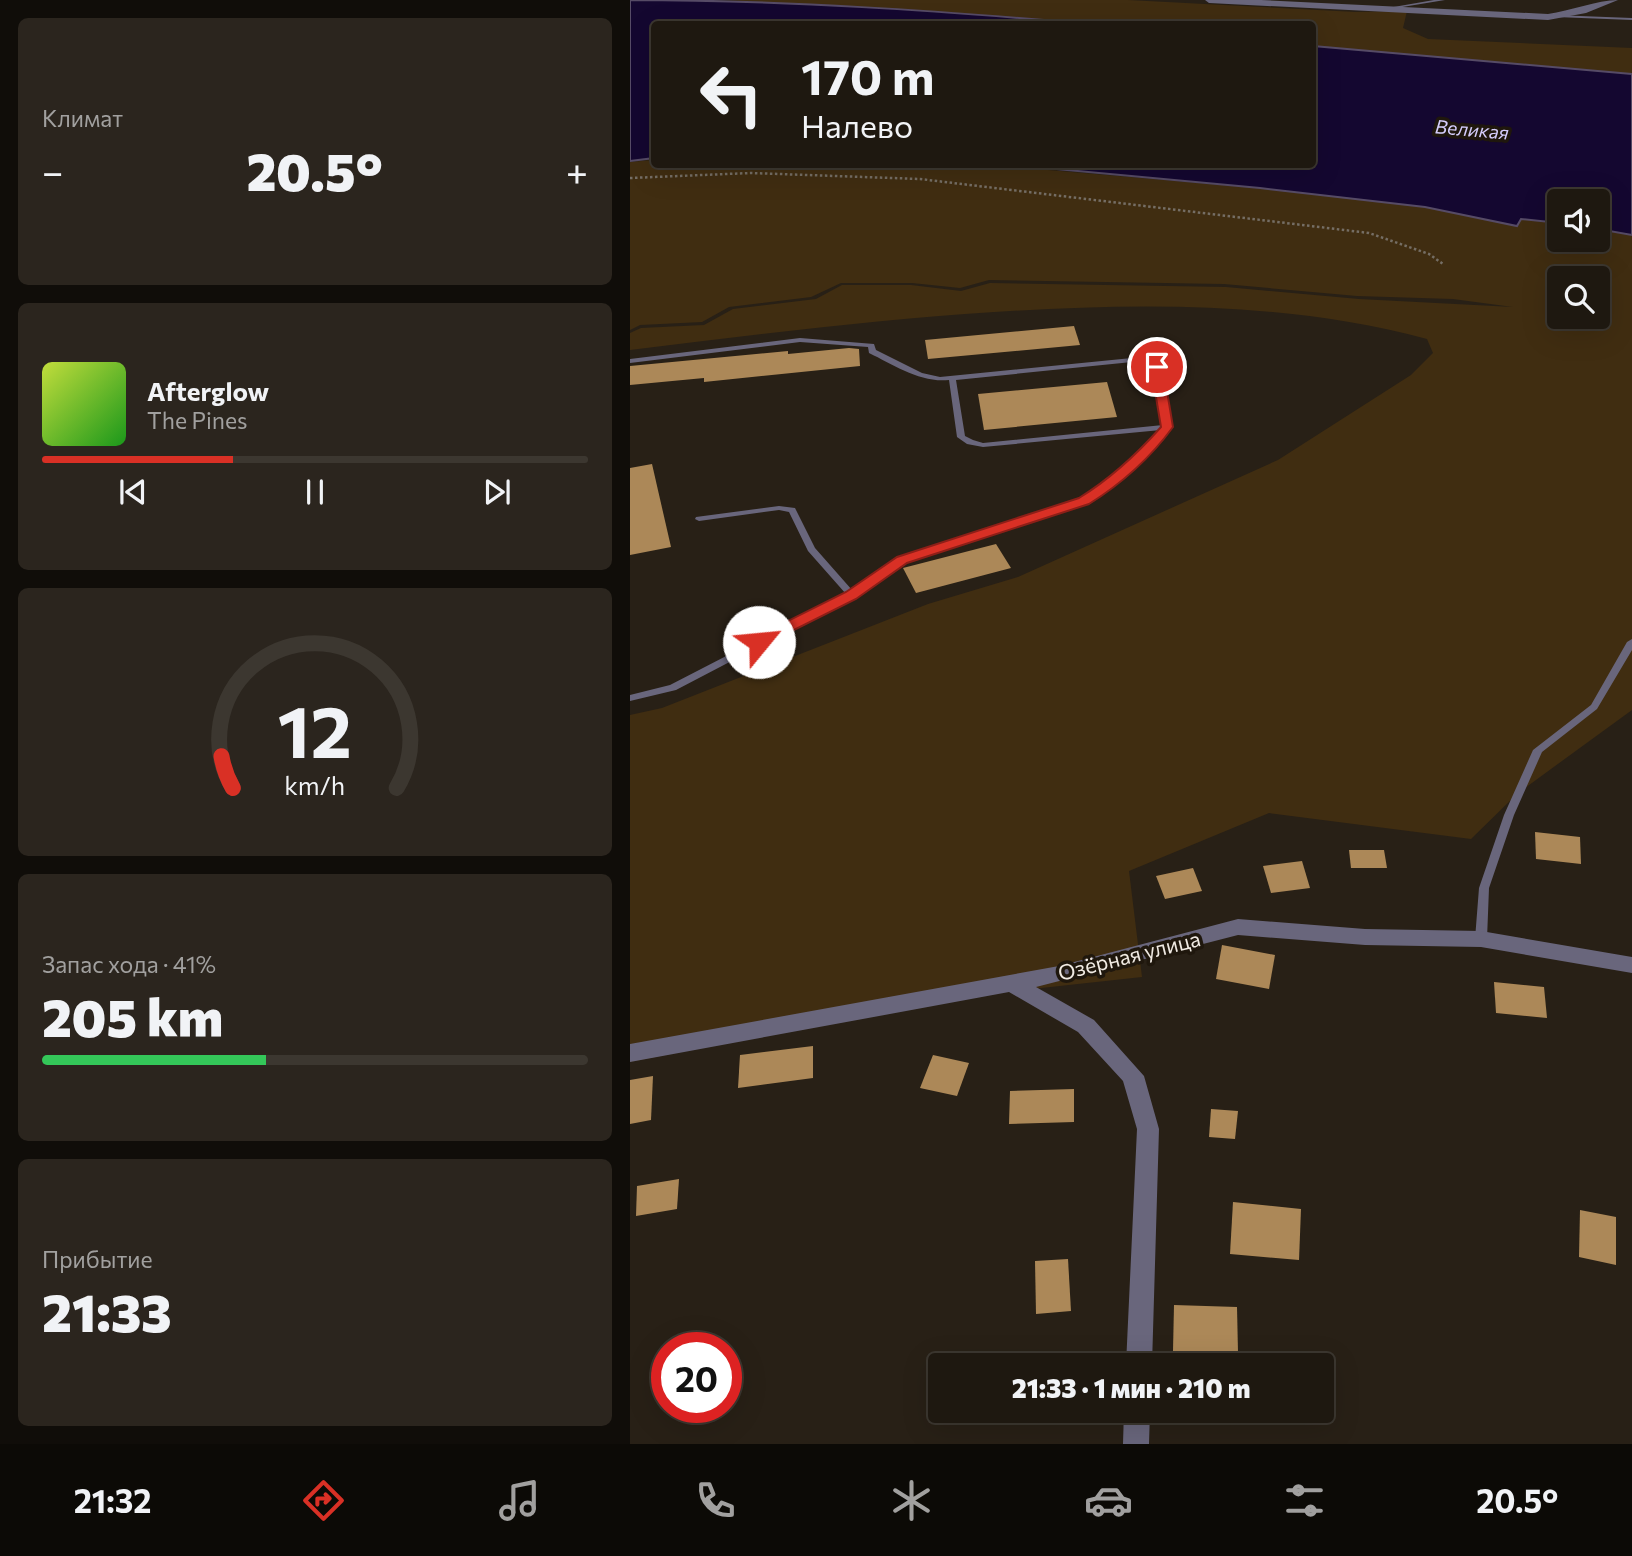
<!DOCTYPE html>
<html lang="ru">
<head>
<meta charset="utf-8">
<style>
	body { margin:0; font-family:Commissioner,sans-serif; background:#2b251e; color:#f1f3f6; height:100vh; display:flex; flex-direction:column; font-size:26px; white-space:nowrap }
	* { box-sizing:border-box; margin:0 }
	p { font-size:23px; color:#a1a09f }
	.icon { flex:none; width:38px; height:38px; fill:none; stroke:currentColor; stroke-width:2; stroke-linecap:round; stroke-linejoin:round }
	.map { position:relative; flex:1; overflow:hidden }
	.side { display:flex; flex-direction:column; gap:18px; padding:18px; background:#100d09; width:630px }
	.side>* { flex:none }
	.hud { position:absolute; left:21px; top:21px; width:665px; height:147px; border-radius:7px; box-shadow:0 7px 28px #0002,0 0 0 2px #3c3730; background:#1e1810; color:#f1f3f6; overflow:hidden }
	.buttons { position:absolute; left:917px; top:189px; display:grid; gap:14px }
	.buttons a { display:grid; place-items:center; width:63px; height:63px; border-radius:7px; background:#1e1810; box-shadow:0 7px 28px #0002,0 0 0 2px #3c3730; font-size:35px }
	.speed { position:absolute; left:21px; top:1332px; display:flex; gap:14px; font-size:35px; font-weight:700; text-align:center }
	.speed>* { display:grid; place-content:center; width:91px; height:91px; border-radius:50%; background:#1e1810; box-shadow:0 7px 28px #0002,0 0 0 2px #3c3730; line-height:1 }
	.speed .limit { border:10px solid #d22; background:#fff; color:#111 }
	.pin { position:absolute; display:grid; place-items:center; width:60px; height:60px; color:#fff; margin:-30px; border:4px solid #fff; border-radius:50%; box-shadow:0 2px 7px #0007 }
	.me { position:absolute; width:77px; margin:-38px; rotate:62deg; stroke-linejoin:round; filter:drop-shadow(0 0 5px #0008) }
	.turn { display:flex; align-items:center; gap:24px; height:147px; padding:0 35px; font-size:32px }
	.turn .icon { width:91px; height:91px; stroke-width:2.5 }
	.turn b { display:block; font-size:49px; line-height:60px }
	.big { font-size:52px; font-weight:800; line-height:1.1 }
	.side .card { flex:1; display:flex; flex-direction:column; justify-content:center; gap:10px; min-width:0; padding:0 24px; border-radius:10px; background:#2b251e }
	.side .dial { align-items:center; gap:0 }
	.dial svg { height:182px; overflow:visible; fill:none; stroke:#3c3730; stroke-width:7; stroke-linecap:round; text-anchor:middle }
	.dial text { fill:#f1f3f6; stroke:none }
	.song { display:flex; align-items:center; gap:21px }
	.cover { width:84px; height:84px; border-radius:10px; background:linear-gradient(135deg,hsl(70 70% 55%),hsl(120 70% 35%)) }
	.played { height:7px; border-radius:4px; background:linear-gradient(90deg,#d93025 35%,#3c3730 35%) }
	.keys { display:flex; justify-content:space-around; direction:ltr }
	.heat { display:flex; justify-content:space-between; align-items:center; font-size:38px; direction:ltr }
	.charge { height:10px; border-radius:5px; background:linear-gradient(90deg,#34c759 41%,#3c3730 0) }
	.trip { position:absolute; left:298px; top:1353px; width:406px; height:70px; border-radius:7px; background:#1e1810; box-shadow:0 7px 28px #0002,0 0 0 2px #3c3730; font-weight:800; line-height:70px; text-align:center }
	.tab-bar { display:flex; height:112px; justify-content:space-around; align-items:center; background:#0c0a06; color:#a1a09f }
	.tab-bar .icon { width:49px; height:49px }
	.tab-bar .on { color:#d93025 }
	.tab-bar b { font-size:32px; color:#f1f3f6 }
	main { display:flex; flex:1; min-height:0 }
	.map>svg:first-child { display:block }
	.green { fill:#402d11; fill-rule:evenodd }
	.water { fill:#140730; stroke:#564b66; stroke-width:2 }
	.building { fill:#ac8858 }
	.lines { fill:none; stroke-linecap:round; stroke-linejoin:round }
	.path { stroke:#756e65; stroke-width:2.5; stroke-dasharray:2.5 2.5; stroke-linecap:butt }
	.lane { fill:#69667c; fill-rule:evenodd }
	.street { fill:#69667c; fill-rule:evenodd }
	.route { fill:#d93025; stroke:#8d1f18; stroke-width:2 }
	.labels { text-anchor:middle; dominant-baseline:central; stroke-width:7; stroke-linejoin:round; paint-order:stroke }
	.far-water-label { font-size:19px; font-style:italic; fill:#d5cdfc; stroke:#1f170d }
	.street-label { font-size:21px; fill:#f0eae3; stroke:#1f170d }
</style>
</head>
<body>
<main>
<section class="side">
<div class="card"><p>Климат</p>
<div class="heat"><a>−</a><b class="big">20.5°</b><a>+</a></div>
</div>
<div class="card">
<div class="song"><i class="cover"></i><div><b>Afterglow</b><p>The Pines</p></div></div>
<div class="played"></div>
<div class="keys"><svg class="icon" aria-label="previous" viewBox="0 0 24 24"><path d="M18 5L8 12l10 7zM5 5v14"/></svg><svg class="icon" aria-label="pause" viewBox="0 0 24 24"><path d="M8 5v14M16 5v14"/></svg><svg class="icon" aria-label="next" viewBox="0 0 24 24"><path d="M6 5l10 7-10 7zM19 5v14"/></svg></div>
</div>
<div class="card dial"><svg viewBox="0 0 100 80">
<path d="M14 69A42 42 0 1 1 86 69"/>
<path d="M14 69A42 42 0 0 1 9 55" stroke="#d93025"/>
<text x="50" y="56" font-size="32" font-weight="700">12</text>
<text x="50" y="72" font-size="11">km/h</text>
</svg></div>
<div class="card"><p>Запас хода · 41%</p><b class="big">205 km</b><div class="charge"></div></div>
<div class="card"><p>Прибытие</p><b class="big">21:33</b></div>
</section>
<div class="map">
<svg width="1002" height="1444" viewBox="0 0 1002 1444">
	<rect width="100%" height="100%" fill="#282016"/>
	<!-- green -->
	<g class="green">
		<path d="M95 0H498L726 12 777 11 773 28 798 39 1002 48V74L683 46 682 24H463L351 15Z"/>
		<path d="M24 160V164H348L628 188 795 207 887 226 891 219 929 223V240H968V229L1002 235V710L888 793 841 839 639 813 499 871 512 977 337 996 0 1062V715L32 708 298 604 388 577 648 460 781 375 803 353 797 339C657 301 508 303 364 312 242 320 121 335 0 350V333L11 328 74 325 103 309 186 299 212 285H281L331 291 360 283 596 287 729 299 883 307 823 299 727 296 594 284 359 280 330 288 282 283H211L181 297 99 307 72 322 10 325 0 330V162ZM929 278H968V317H929Z"/>
	</g>
	<!-- water -->
	<g class="water">
		<path d="M0 0C155 0 309 11 463 24H24V158L0 161Z"/>
		<path d="M683 46 1002 74V235L968 229V201H929V223L891 219 887 226 795 207 630 188 384 165 682 164Z"/>
	</g>
	<!-- building -->
	<g class="building">
		<path d="M444 326 450 345 298 359 295 340Z"/>
		<path d="M219 348 229 349 230 366 74 382V378L0 385V366L158 351V354Z"/>
		<path d="M477 382 487 417 354 430 348 394Z"/>
		<path d="M22 464 41 547 0 555V468Z"/>
		<path d="M366 544 381 568 286 593 273 568Z"/>
		<path d="M905 832 950 837 951 864 906 859Z"/>
		<path d="M719 850H754L757 868H721Z"/>
		<path d="M672 861 680 888 641 893 633 866Z"/>
		<path d="M563 868 572 891 535 899 526 876Z"/>
		<path d="M592 945 645 955 639 989 586 979Z"/>
		<path d="M864 982 914 987 917 1018 866 1013Z"/>
		<path d="M183 1046V1078L108 1088 110 1055Z"/>
		<path d="M303 1055 339 1063 327 1096 290 1088Z"/>
		<path d="M23 1076 21 1120 0 1124V1080Z"/>
		<path d="M444 1089V1122L379 1124 380 1091Z"/>
		<path d="M581 1109 608 1111 605 1139 579 1137Z"/>
		<path d="M49 1179 47 1209 6 1216 7 1186Z"/>
		<path d="M603 1202 671 1209 669 1260 600 1254Z"/>
		<path d="M950 1210 986 1217V1265L949 1257Z"/>
		<path d="M438 1259 441 1311 406 1314 405 1261Z"/>
		<path d="M544 1305 607 1307 608 1353 543 1351Z"/>
	</g>
	<g class="lines">
		<!-- path -->
		<path class="path" d="M0 178 121 173 290 179 739 233 799 254 813 264"/>
		<!-- lane -->
		<g class="lane">
			<path d="M804 0H815L754 10 752 9Z"/>
			<path d="M924 15 1002 18V20L926 17Z"/>
			<path d="M170 338 244 344 246 350 292 373 310 377 502 358 520 359 532 367 541 427C518 458 489 482 457 503L275 562 224 597 46 690 0 701V695L40 685 216 594 178 551 159 512 149 510 69 521 65 519 66 517 149 506 165 508 185 548 222 590 269 558 451 499C481 480 509 458 531 430L353 447 337 444 327 437 319 380C290 383 264 365 239 353L238 347 170 342 0 363V359ZM502 362 515 363 525 368 533 425 353 443 343 440 335 436 326 380Z"/>
			<path d="M1002 639V650L967 709 912 752 884 815 859 888 857 939 855 942 851 943 847 942 845 939 849 888 874 815 903 750 961 705 997 642Z"/>
		</g>
		<!-- street -->
		<g class="street">
			<path d="M575 0H631L918 14C940 11 967 0 988 0L956 13 918 20 579 3Z"/>
			<path d="M608 919 735 929 851 931 1002 957V973L851 947 735 945 608 935 406 987 464 1020 514 1076 529 1129 522 1365H496L507 1129 493 1081 448 1032 379 992 0 1062V1044L429 966Z"/>
			<path d="M494 1410H520L519 1444H493Z"/>
		</g>
	</g>
	<!-- route -->
	<path class="route" d="M527 363 533 367 543 427C521 457 491 484 459 504L277 563 226 599 134 645H124L121 642 124 638 216 592 267 557 449 498C480 479 507 454 531 427L521 367Z"/>
	<g class="labels">
		<!-- far-water labels -->
		<g class="far-water-label">
			<text transform="translate(842 129) rotate(5)">Великая</text>
		</g>
		<!-- street labels -->
		<g class="street-label">
			<text transform="translate(499 955) rotate(-14)">Озёрная улица</text>
		</g>
	</g>
</svg>
<div class="buttons">
<a><svg class="icon" aria-label="sound" viewBox="0 0 24 24"><path d="M4 9h4l5-4v14l-5-4H4zM17 9q2 3 0 6"/></svg></a>
<a><svg class="icon" aria-label="search" viewBox="0 0 24 24"><circle cx="10" cy="10" r="6"/><path d="M15 15l6 6"/></svg></a>
</div>
<div class="speed"><div class="limit">20</div></div>
<div class="pin" style="left:527px;top:367px;background:#d93025"><svg class="icon" aria-label="arrive" viewBox="0 0 24 24"><path d="M6 21V4h12l-3 4 3 4H6"/></svg></div>
<svg class="me" style="left:129px;top:642px" viewBox="-20 -20 40 40"><circle r="19" fill="#fff"/><path d="M0-13L10 11 0 6-10 11z" fill="#d93025"/></svg>
<div class="trip">21:33 · 1 мин · 210 m</div>
<div class="hud">
<div class="turn"><svg class="icon" aria-label="left" viewBox="0 0 24 24"><path d="M17 20v-9H6M10 6l-5 5 5 5"/></svg><div><b>170 m</b>Налево</div></div>
</div>
</div>
</main>
<nav class="tab-bar">
<b>21:32</b>
<svg class="icon on" aria-label="directions" viewBox="0 0 24 24"><path d="M12 3l9 9-9 9-9-9zM9 14v-3h6M13 9l2 2-2 2"/></svg>
<svg class="icon" aria-label="music" viewBox="0 0 24 24"><path d="M9 18V5l10-2v13"/><circle cx="6" cy="18" r="3"/><circle cx="16" cy="16" r="3"/></svg>
<svg class="icon" aria-label="phone" viewBox="0 0 24 24"><path d="M5 4h4l2 5-3 2q2 4 5 5l2-3 5 2v4C11 20 4 13 5 4z"/></svg>
<svg class="icon" aria-label="climate" viewBox="0 0 24 24"><path d="M12 3v18M4 7l16 10M4 17L20 7"/></svg>
<svg class="icon" aria-label="car" viewBox="0 0 24 24"><path d="M5 17H2v-5l4-1 3-4h7l3 4 3 1v5h-3M9 17h6M6 11h13"/><circle cx="7" cy="17" r="2"/><circle cx="17" cy="17" r="2"/></svg>
<svg class="icon" aria-label="filters" viewBox="0 0 24 24"><path d="M4 7h16M4 17h16"/><circle cx="9" cy="7" r="2"/><circle cx="15" cy="17" r="2"/></svg>
<b>20.5°</b>
</nav>
</body>
</html>
